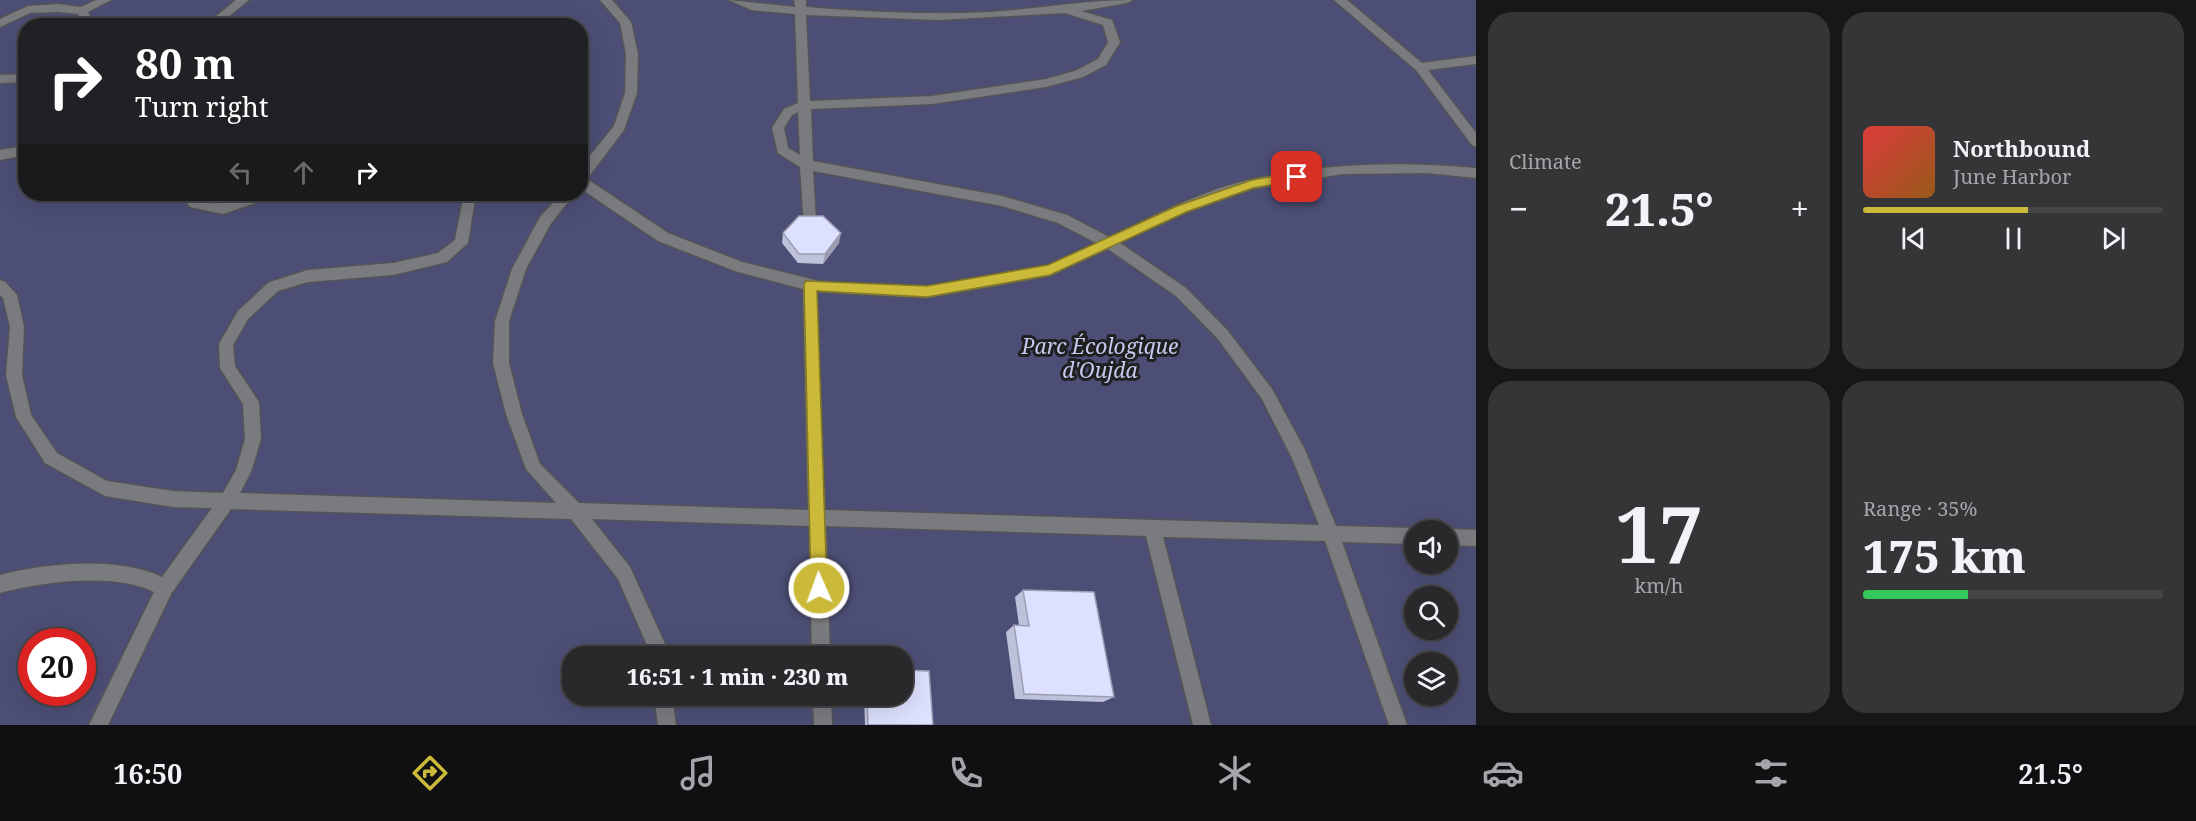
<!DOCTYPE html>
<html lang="en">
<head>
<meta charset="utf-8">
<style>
	body { margin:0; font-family:"Noto Serif",serif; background:#353538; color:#f1f3f6; height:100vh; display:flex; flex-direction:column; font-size:22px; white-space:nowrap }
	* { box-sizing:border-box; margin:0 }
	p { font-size:20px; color:#a5a6a9 }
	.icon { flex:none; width:33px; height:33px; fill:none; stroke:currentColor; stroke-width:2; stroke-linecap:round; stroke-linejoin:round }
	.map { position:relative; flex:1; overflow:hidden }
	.details { display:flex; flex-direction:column; gap:12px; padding:12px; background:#171718; width:720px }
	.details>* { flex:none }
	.top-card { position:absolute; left:18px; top:18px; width:570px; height:183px; border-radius:24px; box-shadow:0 6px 24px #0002,0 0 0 2px #454548; background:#202124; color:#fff; overflow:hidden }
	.fabs { position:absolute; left:1404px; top:520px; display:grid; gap:12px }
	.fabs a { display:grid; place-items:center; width:54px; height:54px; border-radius:50%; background:#29292c; box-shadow:0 6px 24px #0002,0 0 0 2px #454548; font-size:30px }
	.speed { position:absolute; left:18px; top:628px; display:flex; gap:12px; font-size:30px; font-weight:700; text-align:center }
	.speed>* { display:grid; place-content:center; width:78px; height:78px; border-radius:50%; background:#29292c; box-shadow:0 6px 24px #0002,0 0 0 2px #454548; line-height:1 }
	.speed .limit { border:9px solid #d22; background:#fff; color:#111 }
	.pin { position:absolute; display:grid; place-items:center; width:51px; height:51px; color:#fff; margin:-26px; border-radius:12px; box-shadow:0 3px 9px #0006 }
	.me { position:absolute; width:66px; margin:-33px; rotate:358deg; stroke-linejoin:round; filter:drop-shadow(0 0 4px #0008) }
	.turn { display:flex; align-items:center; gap:21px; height:126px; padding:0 18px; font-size:27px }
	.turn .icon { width:78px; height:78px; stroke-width:2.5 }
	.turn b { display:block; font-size:42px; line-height:51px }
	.lanes { display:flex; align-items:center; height:57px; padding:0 18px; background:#0003; justify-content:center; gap:30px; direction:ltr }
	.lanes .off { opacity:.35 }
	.big { font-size:45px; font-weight:800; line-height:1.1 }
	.details .widget { flex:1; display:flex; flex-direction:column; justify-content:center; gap:9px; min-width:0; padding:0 21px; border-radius:24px; background:#353538 }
	.details .dial { align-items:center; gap:0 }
	.dial b { font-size:78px; line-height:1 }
	.song { display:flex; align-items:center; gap:18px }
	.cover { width:72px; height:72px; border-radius:9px; background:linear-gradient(135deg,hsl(0 70% 55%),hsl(30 70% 35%)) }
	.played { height:6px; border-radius:3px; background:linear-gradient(90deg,#cbba39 55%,#454548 55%) }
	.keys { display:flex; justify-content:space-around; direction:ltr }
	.heat { display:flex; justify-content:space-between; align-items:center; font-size:33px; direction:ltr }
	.charge { height:9px; border-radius:4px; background:linear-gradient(90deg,#34c759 35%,#454548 0) }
	.details .tiles { flex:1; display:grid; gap:12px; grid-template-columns:repeat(2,1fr) }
	.trip { position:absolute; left:562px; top:646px; width:351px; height:60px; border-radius:24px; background:#29292c; box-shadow:0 6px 24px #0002,0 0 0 2px #454548; font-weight:800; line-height:60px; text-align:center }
	.dock { display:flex; height:96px; justify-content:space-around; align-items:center; background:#101012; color:#a5a6a9 }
	.dock .icon { width:42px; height:42px }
	.dock .current { color:#cbba39 }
	.dock b { font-size:27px; color:#f1f3f6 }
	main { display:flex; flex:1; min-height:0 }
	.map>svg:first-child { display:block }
	.green { fill:#4c4e75; fill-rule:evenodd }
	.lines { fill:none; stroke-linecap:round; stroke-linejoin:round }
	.minor-casing { stroke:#555557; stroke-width:3 }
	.minor { fill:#7a7b7e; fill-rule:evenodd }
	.wall { fill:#bec1da }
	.shaded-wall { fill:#9b9db2 }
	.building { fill:#dde0fe; stroke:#9b9db2; stroke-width:1.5 }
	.route { fill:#cbba39; stroke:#847925; stroke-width:1.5 }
	.labels { text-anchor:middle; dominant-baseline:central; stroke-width:6; stroke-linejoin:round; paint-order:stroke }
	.park-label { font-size:21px; font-style:italic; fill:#c5c8ef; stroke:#1f1f20 }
</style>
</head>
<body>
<main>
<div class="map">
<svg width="1476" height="725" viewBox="0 0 1476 725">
	<rect width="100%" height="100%" fill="#37373a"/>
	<!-- green -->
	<path class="green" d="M0 0H1476V725H0ZM26 26H580V194H26ZM1414 531H1448V564H1414ZM1414 597H1448V630H1414ZM32 642H82V693H32ZM573 657H903V696H573ZM1414 663H1448V696H1414Z"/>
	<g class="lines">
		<defs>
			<g id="minor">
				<path d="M96 0H111L88 12 94 26H83L78 14 58 12 30 13 0 27V19L28 6 58 4 81 7Z"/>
				<path d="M236 0H249L217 26H204Z"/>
				<path d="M600 0H612L631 22 638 54 637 93 624 130 587 179 668 233 742 262 823 282 927 286 1048 265 1096 243 1058 223 1002 206 813 171 816 222 809 227 804 226 800 167 778 153 772 128 784 109 798 103 795 14 751 10 729 0 795 7 794 0H806V7C867 12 929 15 990 12 1038 9 1085 0 1133 0L1127 3 1081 11 1112 20 1120 42 1106 65 1083 77 1046 87 932 104 811 109 813 161 1002 196 1067 215 1109 237C1153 216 1205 189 1253 179 1327 163 1401 161 1476 168V178L1427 173 1342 174 1253 189 1186 213 1120 243 1186 288 1228 331 1272 389 1305 450 1336 526 1414 528 1420 530 1414 531V544L1342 542 1407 725H1389L1325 541 1163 537 1211 725H1193L1146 536 826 526 830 657H812L809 526 592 519 630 567 665 644 667 657H649L647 645 618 579 571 519 231 509 171 594 108 725H89L154 592C115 572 41 582 0 593V575C47 563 117 556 162 577L212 508 173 507 105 496 45 463 16 417 6 375 10 327 3 298 0 295V280L5 282 17 295 24 327 22 375 31 415 57 453 107 481 173 491 223 493 236 470 245 439 243 404 220 368 219 344 238 311 268 283 273 281 308 270 393 263 438 253 455 240 464 194H479L475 199 468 243 447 262 393 275 308 282 278 291 248 319 233 345 235 366 259 402 261 439 251 472 240 493 556 503 526 469 506 414 493 363 495 321 512 269 540 217 561 194H574L550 225 526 269 509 321V363L522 414 540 464 579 503 808 510 803 289 735 271 658 241 580 188V168L614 126 625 93 626 54 620 23ZM1065 13 1103 25 1108 42 1098 59 1075 71 1046 79 932 96 810 101 806 15 939 20ZM798 112 800 155 788 148 784 128 792 115ZM1108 249 1176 296 1218 339 1262 399 1292 458 1319 525 825 510 817 292 927 298 1050 276Z"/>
				<path d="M1334 0H1347L1422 63 1476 56V64L1428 70 1476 133V147L1472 145 1416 70Z"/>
				<path d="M26 74V82L0 83V75Z"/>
				<path d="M26 146V155L0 160V150Z"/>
				<path d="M181 194H195C211 214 235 196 254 194 260 193 268 193 274 194L272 197 223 214 190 207Z"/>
				<path d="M1448 529 1476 530V546L1448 545V531H1443Z"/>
				<path d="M654 696H672L676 725H658Z"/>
				<path d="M813 696H831L832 725H814Z"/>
			</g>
		</defs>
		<!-- minor casing -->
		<use href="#minor" class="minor-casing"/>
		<!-- minor -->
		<use href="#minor" class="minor"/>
	</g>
	<!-- wall -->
	<g class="wall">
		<path d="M783 233 839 243 823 264 798 263 782 243Z"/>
		<path d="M1023 590 1114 697 1103 702 1015 699 1006 632 1014 625H1019L1015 597Z"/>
		<path d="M864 696H903L933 725H865Z"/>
	</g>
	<!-- shaded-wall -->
	<path class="shaded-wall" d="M841 233 839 243 823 264 825 254Z"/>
	<!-- building -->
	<g class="building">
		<path d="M799 216H823L841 233 825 254H799L783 233Z"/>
		<path d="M1023 590 1094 592 1114 697 1024 694 1014 625 1029 626Z"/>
		<path d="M903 670 929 671 933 725H868L867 696H903Z"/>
	</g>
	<!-- route -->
	<path class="route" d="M1297 172 1301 174V180L1253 188 1186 212 1050 275 927 297 817 291 827 588 824 594 819 596 813 594 811 588 804 284 806 281 927 286 1048 265 1177 206 1252 180Z"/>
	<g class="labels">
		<!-- park labels -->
		<g class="park-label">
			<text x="1100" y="346">Parc Écologique<tspan x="1100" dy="24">d'Oujda</tspan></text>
		</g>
	</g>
</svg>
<div class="fabs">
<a><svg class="icon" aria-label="sound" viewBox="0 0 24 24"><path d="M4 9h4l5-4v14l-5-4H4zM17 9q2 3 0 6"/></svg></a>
<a><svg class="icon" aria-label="search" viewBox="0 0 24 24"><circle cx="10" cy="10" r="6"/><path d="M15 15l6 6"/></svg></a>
<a><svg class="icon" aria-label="layers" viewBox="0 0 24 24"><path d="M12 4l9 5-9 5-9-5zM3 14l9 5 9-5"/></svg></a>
</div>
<div class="speed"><div class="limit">20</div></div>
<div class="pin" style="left:1297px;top:177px;background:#d93025"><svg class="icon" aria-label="arrive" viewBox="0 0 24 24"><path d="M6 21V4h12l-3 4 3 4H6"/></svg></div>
<svg class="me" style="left:819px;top:588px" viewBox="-20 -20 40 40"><circle r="17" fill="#cbba39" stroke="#fff" stroke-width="3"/><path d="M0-11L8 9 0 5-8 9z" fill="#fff"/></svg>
<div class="trip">16:51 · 1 min · 230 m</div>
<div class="top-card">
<div class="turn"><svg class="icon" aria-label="right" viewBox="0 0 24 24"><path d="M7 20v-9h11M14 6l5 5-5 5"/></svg><div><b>80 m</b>Turn right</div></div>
<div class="lanes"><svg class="icon off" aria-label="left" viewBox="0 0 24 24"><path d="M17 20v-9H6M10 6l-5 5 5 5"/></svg><svg class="icon off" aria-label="ahead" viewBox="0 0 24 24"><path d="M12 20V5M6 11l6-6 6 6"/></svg><svg class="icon" aria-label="right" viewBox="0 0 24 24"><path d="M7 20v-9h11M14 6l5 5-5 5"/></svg></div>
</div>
</div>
<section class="details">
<div class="tiles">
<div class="widget"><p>Climate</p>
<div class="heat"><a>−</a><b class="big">21.5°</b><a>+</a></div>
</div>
<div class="widget">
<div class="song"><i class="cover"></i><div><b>Northbound</b><p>June Harbor</p></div></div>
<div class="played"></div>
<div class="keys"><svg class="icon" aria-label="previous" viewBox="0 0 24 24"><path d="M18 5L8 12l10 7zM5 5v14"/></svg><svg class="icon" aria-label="pause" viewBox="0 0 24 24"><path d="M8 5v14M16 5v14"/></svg><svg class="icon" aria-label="next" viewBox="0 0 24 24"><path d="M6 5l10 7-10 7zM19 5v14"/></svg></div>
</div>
<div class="widget dial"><b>17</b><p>km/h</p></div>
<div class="widget"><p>Range · 35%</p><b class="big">175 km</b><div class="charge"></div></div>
</div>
</section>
</main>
<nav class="dock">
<b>16:50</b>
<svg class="icon current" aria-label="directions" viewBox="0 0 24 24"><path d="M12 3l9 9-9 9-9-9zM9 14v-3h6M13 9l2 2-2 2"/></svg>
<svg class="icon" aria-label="music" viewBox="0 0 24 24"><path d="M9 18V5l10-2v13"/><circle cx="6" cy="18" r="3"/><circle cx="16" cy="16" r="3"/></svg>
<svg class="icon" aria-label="phone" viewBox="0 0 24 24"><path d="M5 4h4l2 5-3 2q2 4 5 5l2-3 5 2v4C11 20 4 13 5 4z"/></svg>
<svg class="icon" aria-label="climate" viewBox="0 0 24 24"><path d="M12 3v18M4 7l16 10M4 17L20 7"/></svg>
<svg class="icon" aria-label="car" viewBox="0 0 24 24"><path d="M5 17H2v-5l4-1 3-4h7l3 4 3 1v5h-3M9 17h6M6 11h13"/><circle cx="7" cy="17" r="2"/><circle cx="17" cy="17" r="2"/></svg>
<svg class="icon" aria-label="filters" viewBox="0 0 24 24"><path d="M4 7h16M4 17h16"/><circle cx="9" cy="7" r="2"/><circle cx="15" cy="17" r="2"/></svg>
<b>21.5°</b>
</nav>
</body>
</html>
